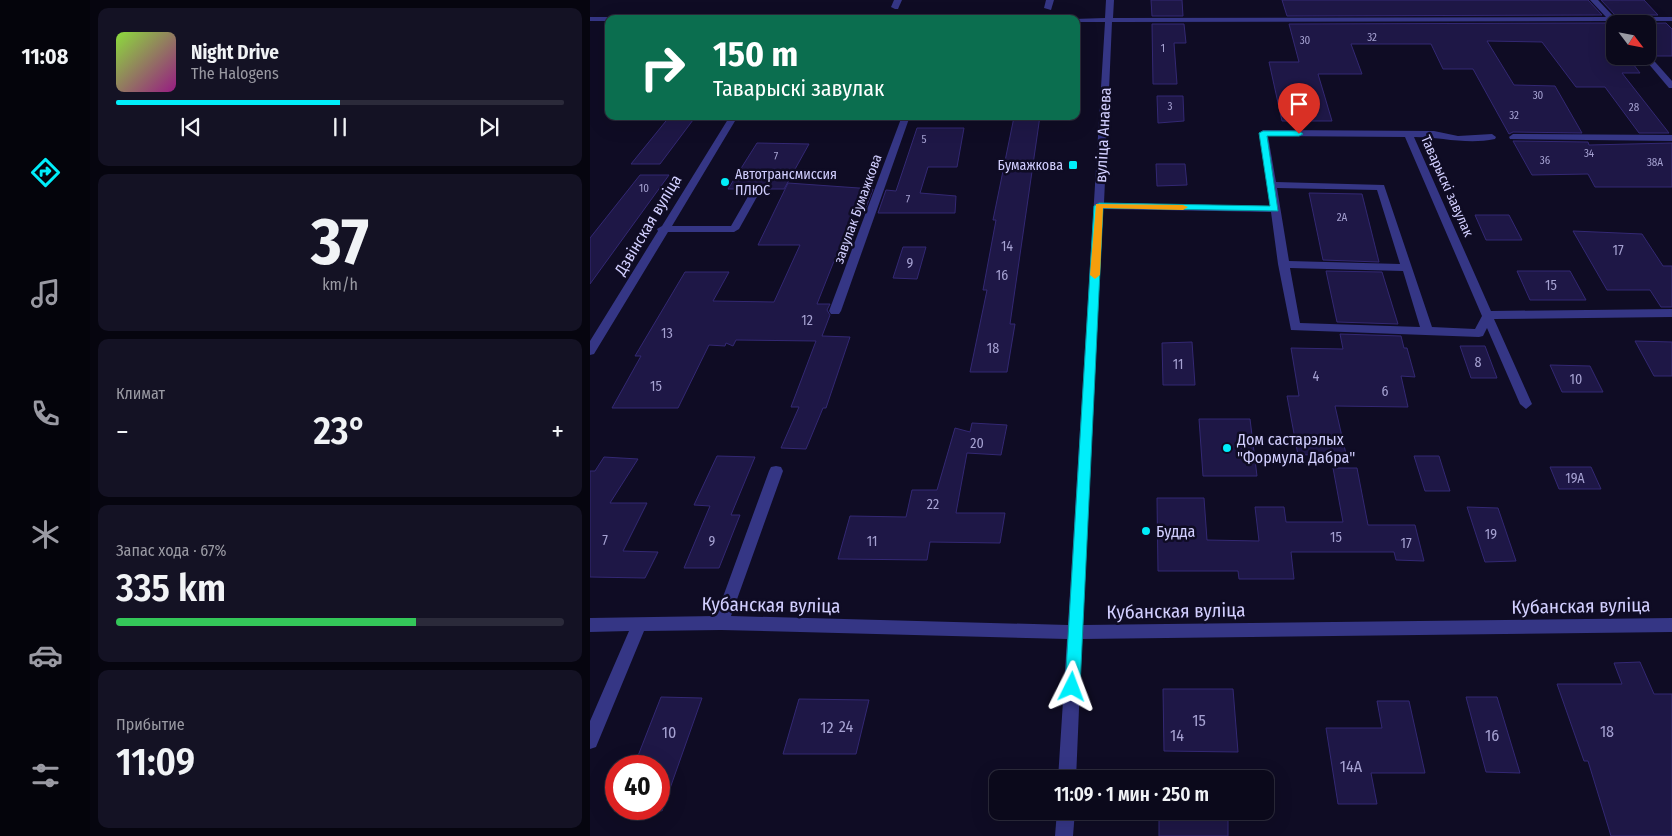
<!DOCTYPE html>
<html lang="ru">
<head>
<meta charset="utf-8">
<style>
	body { margin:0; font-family:"Fira Sans Condensed",sans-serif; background:#141224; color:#f1f3f6; height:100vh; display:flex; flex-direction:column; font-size:19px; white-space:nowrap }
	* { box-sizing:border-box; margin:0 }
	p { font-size:16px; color:#9a9aa3 }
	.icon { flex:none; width:28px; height:28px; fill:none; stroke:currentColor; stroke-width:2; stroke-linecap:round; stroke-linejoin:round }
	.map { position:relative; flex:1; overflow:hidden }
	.panel { display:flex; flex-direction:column; gap:8px; padding:8px; background:#06050f; width:500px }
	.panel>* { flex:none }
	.guide { position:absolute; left:15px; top:15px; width:475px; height:105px; border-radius:10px; box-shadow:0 5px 20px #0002,0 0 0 1px #2b2a3a; background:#0b6e4f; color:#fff; overflow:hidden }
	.needle { width:32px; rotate:122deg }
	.buttons { position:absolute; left:1016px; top:15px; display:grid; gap:10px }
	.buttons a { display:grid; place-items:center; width:50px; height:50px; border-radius:10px; background:#0b091b; box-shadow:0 5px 20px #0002,0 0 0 1px #2b2a3a; font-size:25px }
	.speed { position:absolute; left:15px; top:755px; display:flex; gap:10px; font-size:25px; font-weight:700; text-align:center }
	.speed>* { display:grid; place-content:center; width:65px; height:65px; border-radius:50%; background:#0b091b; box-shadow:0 5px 20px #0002,0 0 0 1px #2b2a3a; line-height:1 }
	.speed .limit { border:8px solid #d22; background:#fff; color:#111 }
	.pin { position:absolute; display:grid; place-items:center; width:42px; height:42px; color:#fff; margin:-51px -21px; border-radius:50% 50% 50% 0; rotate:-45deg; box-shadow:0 0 5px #0007 }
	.pin .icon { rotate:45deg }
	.me { position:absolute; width:55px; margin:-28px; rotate:3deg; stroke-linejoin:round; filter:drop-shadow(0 0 4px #0008) }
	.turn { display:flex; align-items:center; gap:18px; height:105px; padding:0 25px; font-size:22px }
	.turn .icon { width:65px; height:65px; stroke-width:2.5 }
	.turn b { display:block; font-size:35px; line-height:42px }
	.big { font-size:38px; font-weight:600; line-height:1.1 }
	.panel .tile { flex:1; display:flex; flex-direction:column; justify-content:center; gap:8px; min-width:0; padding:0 18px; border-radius:10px; background:#141224 }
	.panel .dial { align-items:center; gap:0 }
	.dial b { font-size:65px; line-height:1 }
	.song { display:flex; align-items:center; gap:15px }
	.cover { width:60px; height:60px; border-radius:8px; background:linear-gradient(135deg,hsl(90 70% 55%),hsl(310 70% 35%)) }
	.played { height:5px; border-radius:2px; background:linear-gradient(90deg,#00eefa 50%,#2b2a3a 50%) }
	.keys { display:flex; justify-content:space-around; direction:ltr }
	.heat { display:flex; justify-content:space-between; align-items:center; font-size:28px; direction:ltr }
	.charge { height:8px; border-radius:4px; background:linear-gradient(90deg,#34c759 67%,#2b2a3a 0) }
	.trip { position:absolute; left:399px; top:770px; width:285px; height:50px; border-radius:10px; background:#0b091b; box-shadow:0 5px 20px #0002,0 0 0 1px #2b2a3a; font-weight:600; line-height:50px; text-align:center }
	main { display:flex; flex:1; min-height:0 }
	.tab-bar { display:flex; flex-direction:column; width:90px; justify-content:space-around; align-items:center; background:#04040b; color:#9a9aa3 }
	.tab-bar .icon { width:35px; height:35px }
	.tab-bar .active { color:#00eefa }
	.tab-bar b { font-size:22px; color:#f1f3f6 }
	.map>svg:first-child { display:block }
	.building { fill:#1e1746; stroke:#332873 }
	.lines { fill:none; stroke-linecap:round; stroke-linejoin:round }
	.minor { fill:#353685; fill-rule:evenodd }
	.route { fill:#00eefa; stroke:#009ba2 }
	.slow { fill:#f59e0b }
	.poi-dot { fill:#00eefa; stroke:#0f0c24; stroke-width:2 }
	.labels { text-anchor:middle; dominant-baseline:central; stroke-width:5; stroke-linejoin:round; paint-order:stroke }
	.far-number-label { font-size:11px; fill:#a5a1d1 }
	.far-poi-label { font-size:14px; fill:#d2cfff; stroke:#0f0c24; text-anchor:end }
	.far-street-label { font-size:14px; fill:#d2cfff; stroke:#0f0c24 }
	.number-label { font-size:14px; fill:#a5a1d1 }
	.street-label { font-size:16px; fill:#d2cfff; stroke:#0f0c24 }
	.poi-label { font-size:16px; fill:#d2cfff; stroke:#0f0c24; text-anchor:start }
	.near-number-label { font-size:16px; fill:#a5a1d1 }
	.near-street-label { font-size:19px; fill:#d2cfff; stroke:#0f0c24 }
</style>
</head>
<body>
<main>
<nav class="tab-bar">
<b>11:08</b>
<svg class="icon active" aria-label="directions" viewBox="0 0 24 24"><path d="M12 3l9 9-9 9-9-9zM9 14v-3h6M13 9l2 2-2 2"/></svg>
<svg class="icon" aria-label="music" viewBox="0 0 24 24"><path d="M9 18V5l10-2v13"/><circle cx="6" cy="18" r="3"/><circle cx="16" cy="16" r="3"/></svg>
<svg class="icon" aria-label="phone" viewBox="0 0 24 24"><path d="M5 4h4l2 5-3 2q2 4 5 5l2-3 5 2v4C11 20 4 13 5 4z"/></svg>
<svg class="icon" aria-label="climate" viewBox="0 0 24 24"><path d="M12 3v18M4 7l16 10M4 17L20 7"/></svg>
<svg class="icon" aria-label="car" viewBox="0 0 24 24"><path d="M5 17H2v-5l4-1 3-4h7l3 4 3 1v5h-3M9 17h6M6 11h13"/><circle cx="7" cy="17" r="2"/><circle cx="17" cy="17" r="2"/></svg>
<svg class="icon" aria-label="filters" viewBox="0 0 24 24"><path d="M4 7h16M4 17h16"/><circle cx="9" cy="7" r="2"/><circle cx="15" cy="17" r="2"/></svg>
</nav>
<section class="panel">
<div class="tile">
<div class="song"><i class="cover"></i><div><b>Night Drive</b><p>The Halogens</p></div></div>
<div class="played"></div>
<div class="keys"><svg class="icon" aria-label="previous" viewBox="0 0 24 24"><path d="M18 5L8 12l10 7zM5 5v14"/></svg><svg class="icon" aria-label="pause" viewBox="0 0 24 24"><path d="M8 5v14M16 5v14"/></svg><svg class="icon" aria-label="next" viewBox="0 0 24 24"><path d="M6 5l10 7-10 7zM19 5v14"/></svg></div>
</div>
<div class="tile dial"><b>37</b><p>km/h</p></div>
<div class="tile"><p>Климат</p>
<div class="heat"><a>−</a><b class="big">23°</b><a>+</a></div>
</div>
<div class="tile"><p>Запас хода · 67%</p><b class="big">335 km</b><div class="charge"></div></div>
<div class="tile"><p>Прибытие</p><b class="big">11:09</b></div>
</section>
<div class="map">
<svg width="1082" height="836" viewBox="0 0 1082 836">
	<rect width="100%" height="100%" fill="#0f0c24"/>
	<!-- building -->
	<g class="building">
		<path d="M561 0H592L593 16H562Z"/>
		<path d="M692 0H998L1012 15 697 16Z"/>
		<path d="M1011 0H1054L1068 15H1025Z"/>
		<path d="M1019 23 1025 26V56H1037L1050 73H1032L1079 133H1049L1015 87H986L952 42 897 41 924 85 965 86 992 133 923 132 919 134 883 69H853L841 44H761L772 74H728L742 121H692L679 62H709L699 24Z"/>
		<path d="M1076 23 1082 29V56H1062L1058 52V24H1028Z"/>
		<path d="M562 24H594L596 43H584L587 84H563Z"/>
		<path d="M567 96H593L594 121 568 123Z"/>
		<path d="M80 116H106L70 164H41Z"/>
		<path d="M450 116 420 324H425L417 372H380L397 290H393L406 220H403L424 117Z"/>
		<path d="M327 128H374L367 167H338L330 193 366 196 365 213H288L296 190 306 191Z"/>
		<path d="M923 141 998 142 999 145 1082 143V187H1005L998 174 942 175Z"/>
		<path d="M167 143 219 144 194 189H138Z"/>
		<path d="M566 164H595L597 185 567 186Z"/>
		<path d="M50 175H79L0 284V238Z"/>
		<path d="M198 183 283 189 274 213H263L227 304H240L237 310 240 315 232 336 260 337 236 408H233L216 449 191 448 209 407H201L226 341 146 340 143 346 136 343 135 346 119 345 88 408H22L51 356H45L95 272H139L123 301 184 302 210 245H168Z"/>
		<path d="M719 193 772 194 789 262 733 260Z"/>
		<path d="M885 215H919L932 240H896Z"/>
		<path d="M983 231 1052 234 1073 266H1082V307H1071L1060 290H1017Z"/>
		<path d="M313 247H336L327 279 303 278Z"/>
		<path d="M736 271 792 272 808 324 747 322Z"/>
		<path d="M927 271H980L996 300H940Z"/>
		<path d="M750 334 811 336 814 348H817L825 377 811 376 818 407 745 406 756 454 708 455 697 396H709L701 348 753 349Z"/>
		<path d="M1045 341 1082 342V376H1064Z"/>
		<path d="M602 342 605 385H573L572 343Z"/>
		<path d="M870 346H895L907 378H881Z"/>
		<path d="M960 365 1000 366 1013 392H972Z"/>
		<path d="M609 419H660L667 476H613Z"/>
		<path d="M382 423 417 425 411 455 377 453 366 513H415L410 543 340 542 337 560 248 559 260 516 316 517 322 490H347L365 428 380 432Z"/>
		<path d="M127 456 165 457 141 515H150L129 568H94L120 506 104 505Z"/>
		<path d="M824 456H849L860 491H835Z"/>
		<path d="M14 457 48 459 20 503H57L33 551 68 552 55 578 0 577V471H5Z"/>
		<path d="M960 467H1001L1011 489H969Z"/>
		<path d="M743 468H767L778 525H825L834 561 806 560 804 552H701L704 579H649L648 571H568L567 498H614L617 540 669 541 665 507H694L696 522H753Z"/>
		<path d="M877 507 908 508 926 561 895 562Z"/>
		<path d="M1050 662 1064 694H1082V836H1021L998 761H994L967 684H1032L1024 663Z"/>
		<path d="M573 689H643L648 752 574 751Z"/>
		<path d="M71 697 112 698 72 811 69 810V766H44Z"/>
		<path d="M876 697H907L930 773 896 772Z"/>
		<path d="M209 699 279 700 266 754H193Z"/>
		<path d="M787 701H819L835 773H781L787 804H748L736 728H792Z"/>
		<path d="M569 814 638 815V836H569Z"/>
	</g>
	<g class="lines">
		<!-- minor -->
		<g class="minor">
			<path d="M304 0H312L308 9H305L301 7Z"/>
			<path d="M456 0H464L461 10 454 8Z"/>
			<path d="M516 0H524L523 18 1016 17 1000 0H1008L1024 17H1082V21H1028L1025 24 1020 21 522 22 514 203 680 206 669 133 673 130 844 131 868 136 902 134 906 137 905 139C877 145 851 137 824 137L901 311 1082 309V317L904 319 942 404 936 409 930 404 897 328 893 336 889 337 701 330 688 264 681 212 513 209 493 625 1082 618V632L492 639 486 779H468L477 639 131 630 54 631 6 747 0 749V721L39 631 0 632V618L126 616 179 471 181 467 186 466 191 467 193 471 141 616 478 625 515 22H486V19H483L515 18ZM678 136 815 137 892 316 885 329 842 327 794 185 686 182ZM687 188 787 190 810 264 699 261ZM700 268 813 271 830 327 710 323Z"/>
			<path d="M0 17H19L22 19H19V21H0Z"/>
			<path d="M1058 54 1082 81V88H1079L1052 56H1058Z"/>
			<path d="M140 116H148L82 226H141L160 193H166L168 195 149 229 144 232H78L4 354 0 355V341L68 231 67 229 72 226Z"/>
			<path d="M312 116H320L251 311 249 314H241L239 311Z"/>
			<path d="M923 134 1082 135V141L920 139 919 137Z"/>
			<path d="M467 811H485L483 836H465Z"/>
		</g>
	</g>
	<!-- route -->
	<path class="route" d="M673 131H709L713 134 709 136H677L688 211 513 208 490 687 488 692 482 694 477 692 475 687 504 206 509 203 680 206 669 133Z"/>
	<!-- slow -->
	<path class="slow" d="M506 204 593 205 598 207 593 210 513 208 510 275 505 279 500 275Z"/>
	<!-- markers -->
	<g class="poi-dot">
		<rect x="478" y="160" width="10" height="10" rx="2.5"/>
		<circle cx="135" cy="182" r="5"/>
		<circle cx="637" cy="448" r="5"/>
		<circle cx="556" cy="531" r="5"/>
	</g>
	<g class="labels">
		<!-- far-number labels -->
		<g class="far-number-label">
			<text x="782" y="37">32</text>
			<text x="715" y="40">30</text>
			<text x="573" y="48">1</text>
			<text x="948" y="95">30</text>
			<text x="580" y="106">3</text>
			<text x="1044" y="107">28</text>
			<text x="924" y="115">32</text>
			<text x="334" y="139">5</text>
			<text x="999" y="153">34</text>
			<text x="186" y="156">7</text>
			<text x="955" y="160">36</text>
			<text x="1065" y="162">38А</text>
			<text x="54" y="188">10</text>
			<text x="318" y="199">7</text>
			<text x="752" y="217">2А</text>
		</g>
		<!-- far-poi labels -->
		<g class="far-poi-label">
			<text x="473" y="165">Бумажкова</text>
			<text x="145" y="174" text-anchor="start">Автотрансмиссия<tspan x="145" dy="16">ПЛЮС</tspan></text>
		</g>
		<!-- far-street labels -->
		<g class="far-street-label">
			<text transform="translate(857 186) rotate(66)">Таварыскі завулак</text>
			<text transform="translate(268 209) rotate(-70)">завулак Бумажкова</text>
		</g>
		<!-- number labels -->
		<g class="number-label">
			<text x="417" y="246">14</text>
			<text x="1028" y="250">17</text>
			<text x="320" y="263">9</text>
			<text x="412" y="275">16</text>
			<text x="961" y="285">15</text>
			<text x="217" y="320">12</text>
			<text x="77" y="333">13</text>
			<text x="403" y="348">18</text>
			<text x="888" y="362">8</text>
			<text x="588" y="364">11</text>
			<text x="726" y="376">4</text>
			<text x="986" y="379">10</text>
			<text x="66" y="386">15</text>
			<text x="795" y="391">6</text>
			<text x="387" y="443">20</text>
			<text x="985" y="478">19А</text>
			<text x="343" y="504">22</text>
			<text x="901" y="534">19</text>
			<text x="746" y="537">15</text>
			<text x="15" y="540">7</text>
			<text x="122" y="541">9</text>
			<text x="282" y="541">11</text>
			<text x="816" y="543">17</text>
		</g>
		<!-- street labels -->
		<g class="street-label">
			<text transform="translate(513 135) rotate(-87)">вуліца Анаева</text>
			<text transform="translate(58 225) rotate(-59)">Дзвінская вуліца</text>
		</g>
		<!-- poi labels -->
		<g class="poi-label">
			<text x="647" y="439">Дом састарэлых<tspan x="647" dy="18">"Формула Дабра"</tspan></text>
			<text x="566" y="531">Будда</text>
		</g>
		<!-- near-number labels -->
		<g class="near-number-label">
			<text x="609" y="720">15</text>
			<text x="256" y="726">24</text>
			<text x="237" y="727">12</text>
			<text x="1017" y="731">18</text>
			<text x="79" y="732">10</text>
			<text x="587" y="735">14</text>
			<text x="902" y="735">16</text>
			<text x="761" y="766">14А</text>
		</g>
		<!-- near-street labels -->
		<g class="near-street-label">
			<text transform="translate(181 605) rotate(1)">Кубанская вуліца</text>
			<text transform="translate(991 606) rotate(-1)">Кубанская вуліца</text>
			<text transform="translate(586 611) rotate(-1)">Кубанская вуліца</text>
		</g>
	</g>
</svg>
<div class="buttons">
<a><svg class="needle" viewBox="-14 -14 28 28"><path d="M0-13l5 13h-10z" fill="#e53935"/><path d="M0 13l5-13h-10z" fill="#9a9aa3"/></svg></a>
</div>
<div class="speed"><div class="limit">40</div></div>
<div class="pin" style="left:709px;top:134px;background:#d93025"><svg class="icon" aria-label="arrive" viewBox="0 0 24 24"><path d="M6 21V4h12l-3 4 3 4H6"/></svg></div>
<svg class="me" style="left:482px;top:687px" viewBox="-20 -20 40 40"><path d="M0-17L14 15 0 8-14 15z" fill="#00eefa" stroke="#fff" stroke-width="4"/></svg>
<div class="trip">11:09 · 1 мин · 250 m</div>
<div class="guide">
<div class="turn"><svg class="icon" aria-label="right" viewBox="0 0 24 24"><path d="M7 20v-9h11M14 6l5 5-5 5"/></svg><div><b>150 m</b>Таварыскі завулак</div></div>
</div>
</div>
</main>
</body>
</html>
